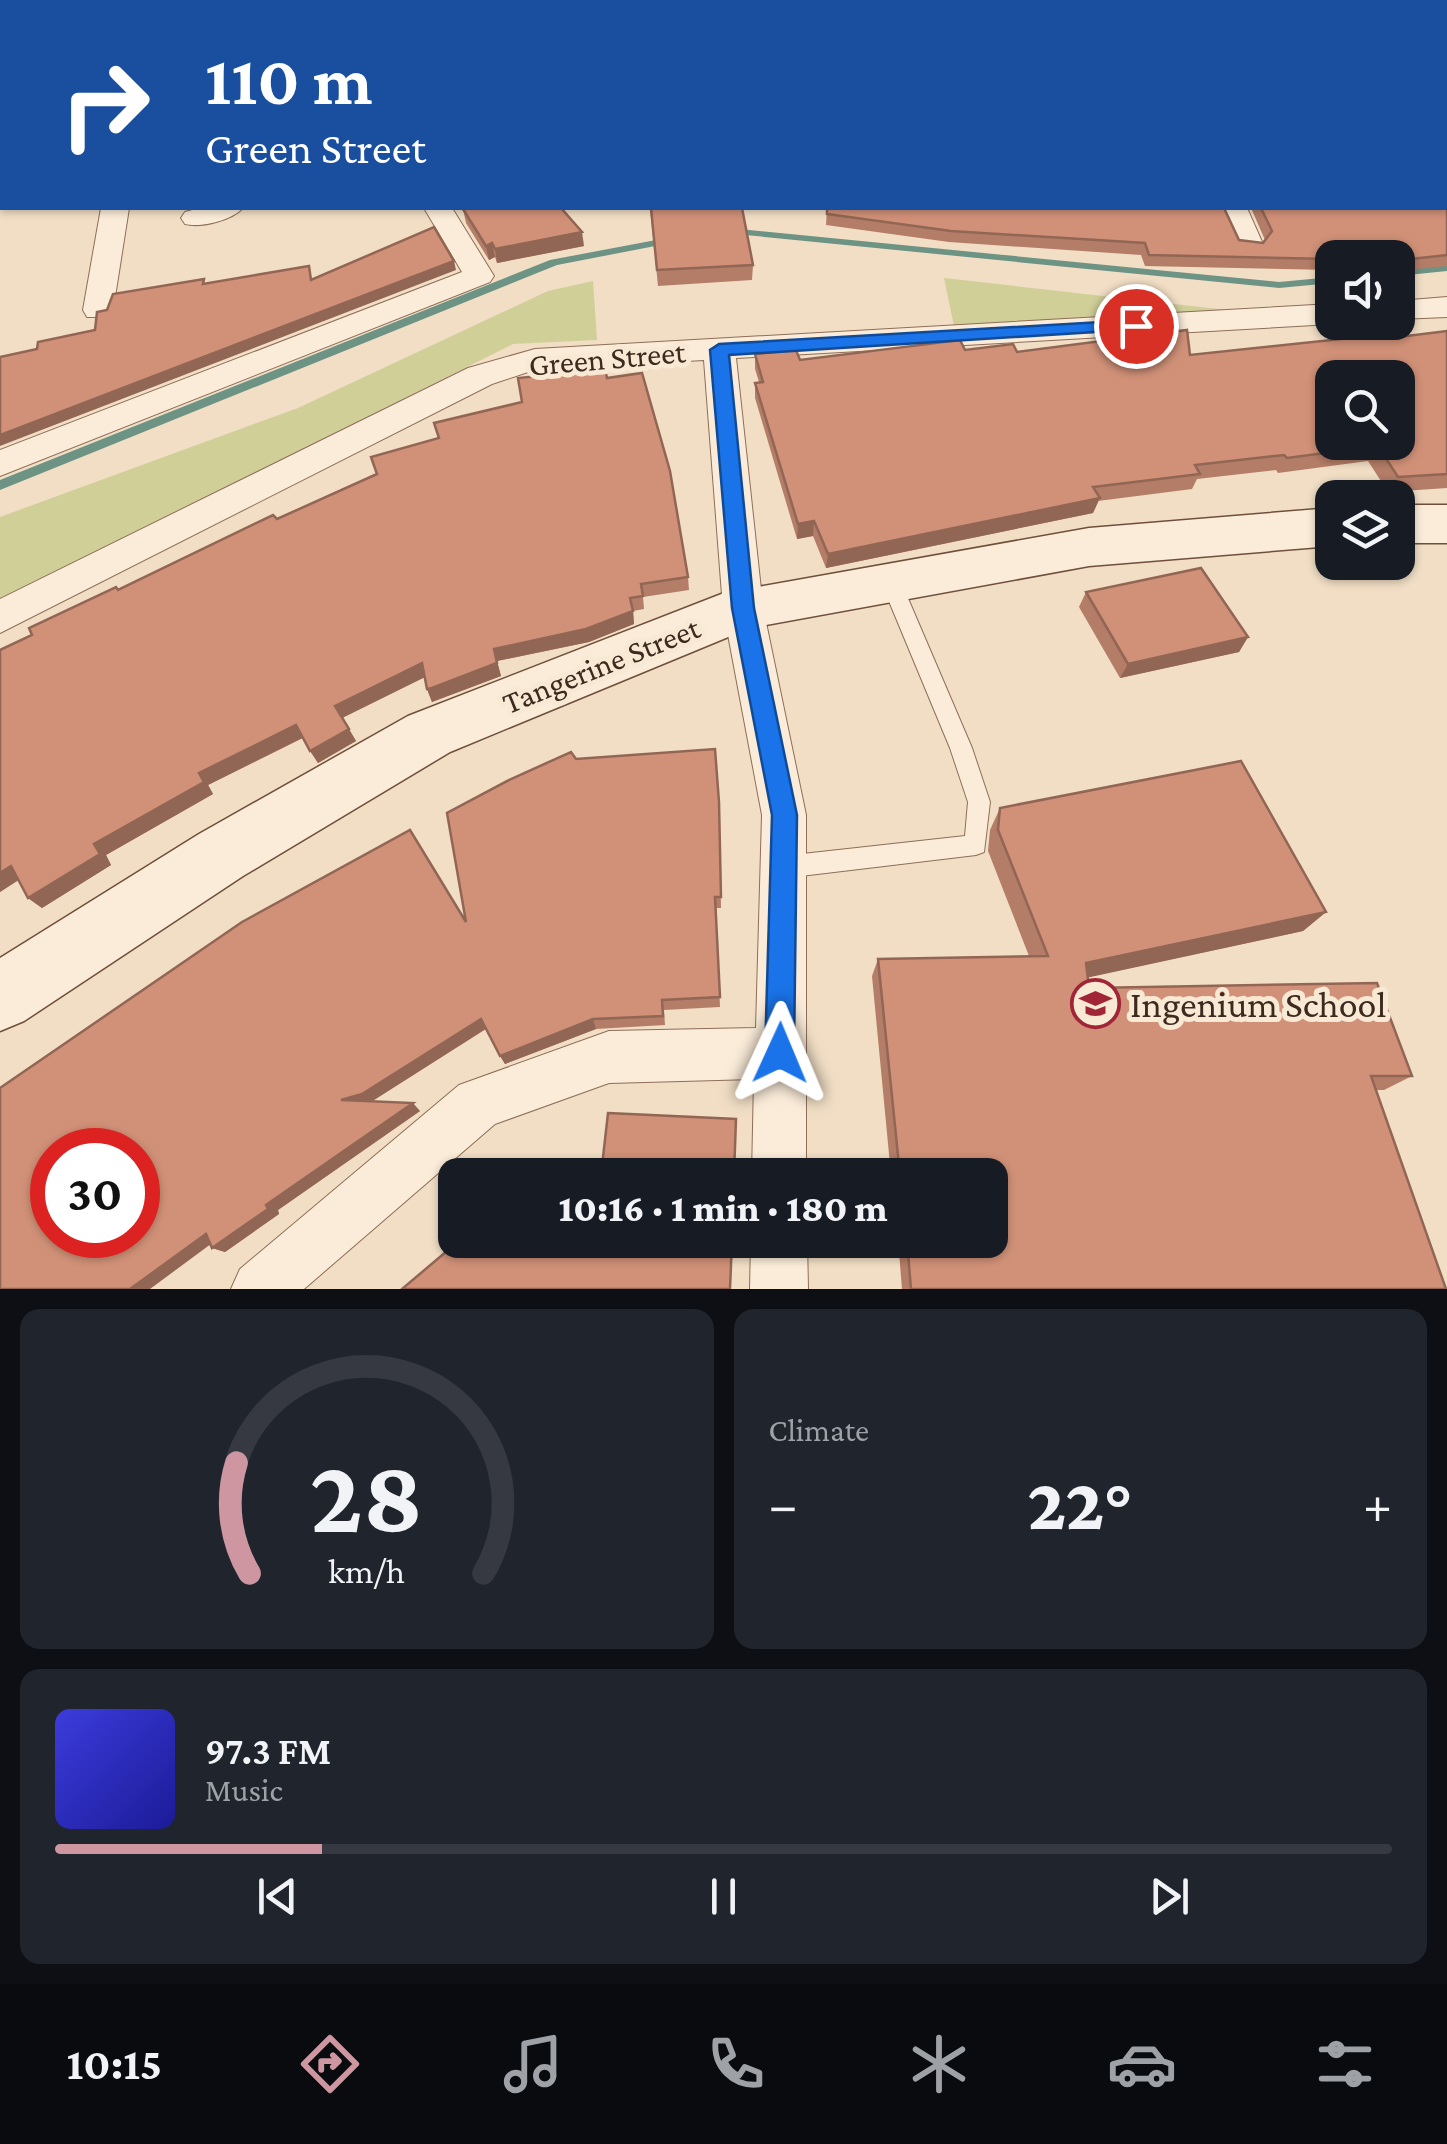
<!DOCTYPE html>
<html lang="en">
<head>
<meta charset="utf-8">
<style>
	body { margin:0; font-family:"Crimson Pro",serif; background:#20242c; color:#f1f3f6; height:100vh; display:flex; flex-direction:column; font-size:38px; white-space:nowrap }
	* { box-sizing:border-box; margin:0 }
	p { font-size:32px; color:#9ea1a6 }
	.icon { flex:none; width:55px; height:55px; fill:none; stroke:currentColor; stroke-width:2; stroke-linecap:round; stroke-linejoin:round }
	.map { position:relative; height:1289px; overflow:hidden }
	.sheet { display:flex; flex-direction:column; gap:20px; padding:20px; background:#0d0f14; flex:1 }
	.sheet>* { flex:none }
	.guide { position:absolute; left:0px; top:0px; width:1448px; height:210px; box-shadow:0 2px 8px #0004; background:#1a4fa0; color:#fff; overflow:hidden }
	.controls { position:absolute; left:1315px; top:240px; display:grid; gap:20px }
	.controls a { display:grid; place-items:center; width:100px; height:100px; border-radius:20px; background:#171b24; box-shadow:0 2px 8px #0004; font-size:50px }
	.speed { position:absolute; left:30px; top:1128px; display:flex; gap:20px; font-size:50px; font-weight:700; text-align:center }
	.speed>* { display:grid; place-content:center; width:130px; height:130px; border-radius:50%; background:#171b24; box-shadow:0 2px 8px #0004; line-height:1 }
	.speed .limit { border:15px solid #d22; background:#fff; color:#111 }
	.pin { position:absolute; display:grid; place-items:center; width:85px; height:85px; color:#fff; margin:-42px; border:5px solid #fff; border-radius:50%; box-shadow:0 2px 10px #0007 }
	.me { position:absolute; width:110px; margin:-55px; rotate:1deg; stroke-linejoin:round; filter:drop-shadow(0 0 8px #0008) }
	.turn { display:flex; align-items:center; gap:35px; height:210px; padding:0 40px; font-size:45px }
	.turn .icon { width:130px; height:130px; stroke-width:2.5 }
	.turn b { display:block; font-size:70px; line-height:85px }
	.big { font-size:75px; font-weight:800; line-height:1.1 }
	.sheet .tile { flex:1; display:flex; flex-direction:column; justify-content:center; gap:15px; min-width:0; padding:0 35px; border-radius:20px; background:#20242c }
	.sheet .dial { align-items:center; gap:0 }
	.dial svg { height:260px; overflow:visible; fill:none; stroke:#363941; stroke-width:7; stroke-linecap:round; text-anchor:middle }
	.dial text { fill:#f1f3f6; stroke:none }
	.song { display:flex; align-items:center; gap:30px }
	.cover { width:120px; height:120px; border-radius:15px; background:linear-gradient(135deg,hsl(240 70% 55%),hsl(240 70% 35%)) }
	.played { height:10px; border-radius:5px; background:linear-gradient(90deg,#cd96a0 20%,#363941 20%) }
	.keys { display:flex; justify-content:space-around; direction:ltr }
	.heat { display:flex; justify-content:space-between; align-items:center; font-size:55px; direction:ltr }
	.sheet .tiles { flex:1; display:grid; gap:20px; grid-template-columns:1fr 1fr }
	.tile:last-child { grid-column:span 2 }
	.trip { position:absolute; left:438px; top:1158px; width:570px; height:100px; border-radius:20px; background:#171b24; box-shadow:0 2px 8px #0004; font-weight:800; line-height:100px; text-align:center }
	.dock { display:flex; height:160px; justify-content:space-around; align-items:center; background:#090b0e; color:#9ea1a6 }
	.dock .icon { width:70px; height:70px }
	.dock .selected { color:#cd96a0 }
	.dock b { font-size:45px; color:#f1f3f6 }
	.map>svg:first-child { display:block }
	.green { fill:#d0cf98 }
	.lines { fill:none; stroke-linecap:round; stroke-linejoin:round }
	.stream { fill:#6c9384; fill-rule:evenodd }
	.lane-casing { stroke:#8d6e59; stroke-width:2 }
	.street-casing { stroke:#8d6e59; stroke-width:2 }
	.secondary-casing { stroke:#6f4f3c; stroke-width:3 }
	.lane { fill:#fbecd9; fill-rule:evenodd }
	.street { fill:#fbecd9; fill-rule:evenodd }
	.secondary { fill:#fbecd9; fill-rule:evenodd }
	.wall { fill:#b47d67 }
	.shaded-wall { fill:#926654 }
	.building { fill:#d19178; stroke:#926654; stroke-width:2.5; fill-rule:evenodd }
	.route { fill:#1a73e8; stroke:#114b97; stroke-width:2.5 }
	.labels { text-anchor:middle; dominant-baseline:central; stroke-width:10; stroke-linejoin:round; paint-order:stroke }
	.street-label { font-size:32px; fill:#3d291e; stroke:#f8e9d5 }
	.near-poi-label { font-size:38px; fill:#3d291e; stroke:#f8e9d5; text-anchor:start }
</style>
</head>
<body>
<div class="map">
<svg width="1447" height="1289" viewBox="0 0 1447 1289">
	<rect width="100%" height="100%" fill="#f1dec5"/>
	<!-- green -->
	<g class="green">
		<path d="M944 278 1227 310 954 326Z"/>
		<path d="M593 281 597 340 513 344 0 601V517L298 408 548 291Z"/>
	</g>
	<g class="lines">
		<!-- stream -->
		<g class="stream">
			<path d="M729 228 1279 282 1332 277V283L1279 288 725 233 724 231Z"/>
			<path d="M672 237 677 240 676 242 557 265 0 490V480L550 260Z"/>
			<path d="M1447 265V271L1398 276V270Z"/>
		</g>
		<defs>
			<g id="lane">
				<path d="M607 0H619L620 2H609Z"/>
				<path d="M891 575 901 582 972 748 990 802 984 852 976 855 784 878 776 875 772 867 776 859 784 856 965 836 968 802 950 748 881 582Z"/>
			</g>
			<g id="street">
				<rect x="137" y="0" width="22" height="2"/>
				<path d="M951 0H974L975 2H953Z"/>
				<path d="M1121 0H1144L1145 2H1123Z"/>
				<path d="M1239 0H1373L1238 2Z"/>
				<path d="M1408 0H1432L1433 2H1410Z"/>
				<path d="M1445 14 1447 15V30L1445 29Z"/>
				<path d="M101 208H129L113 310 109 317H87L83 310Z"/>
				<path d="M200 208H243C232 220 202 228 185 224L181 218 185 212Z"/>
				<path d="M424 208H452L494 276 490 282 0 476V450L462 272Z"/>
				<path d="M1219 208H1247L1263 244 1258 250H1238Z"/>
				<path d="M1447 297V317L1398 319V301Z"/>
				<path d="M1332 304V322H1337L1332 324 736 358 763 608 806 815V1175H752L754 1079 609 1083 495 1124 304 1289H231L240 1269 459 1085 609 1031 756 1028 762 815 723 608 704 360 537 369 492 384 0 633V599L468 368 535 349Z"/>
				<path d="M751 1240H807L808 1289H750Z"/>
			</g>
			<g id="secondary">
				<rect x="1398" y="505" width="49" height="38"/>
				<path d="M1332 508V546L1089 566 750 628 450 752 243 876 24 1021 0 1031V958L199 834 408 716 724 593 1089 528Z"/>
			</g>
		</defs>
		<!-- lane casing -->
		<use href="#lane" class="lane-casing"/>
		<!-- street casing -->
		<use href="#street" class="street-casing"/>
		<!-- secondary casing -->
		<use href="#secondary" class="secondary-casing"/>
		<!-- lane -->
		<use href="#lane" class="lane"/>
		<!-- street -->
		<use href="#street" class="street"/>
		<!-- secondary -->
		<use href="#secondary" class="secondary"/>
	</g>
	<!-- wall -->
	<g class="wall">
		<path d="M422 0H586V2H423Z"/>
		<path d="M1435 0H1447V14L1445 13V2H1435Z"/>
		<path d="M1447 86V266L1398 271V258H1332V270L1145 266 1141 255 949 242 826 225 827 208 1263 243 1265 240 1251 208H1445Z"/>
		<path d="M650 208 753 265 752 280 658 286Z"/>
		<path d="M463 209 584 246 497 263 495 257 489 260 466 223Z"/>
		<path d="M1447 331V488L1388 492 1368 461 1278 473 1276 470 1197 479 1192 489 1098 501 1093 513 826 568 813 536 797 539 755 398V383L759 382 755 369V354L800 360 965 350 1190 355 1391 338Z"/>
		<path d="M607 378 688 577 689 590 643 597 644 609 633 611 634 624 589 642 497 661 501 676 437 700 432 702 427 689 425 677 342 718 356 741 318 763 303 738 208 785 213 794 106 855 111 865 42 908 28 898 18 880 0 892 118 590 377 474 439 438 522 402Z"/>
		<path d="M1086 592 1248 637 1239 652 1120 678 1079 607Z"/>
		<path d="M576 759 719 802 721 908H716L720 1007 664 1010 665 1025 596 1029 505 1064 486 1029 372 1101 420 1111 278 1210 279 1214 225 1252 212 1248 210 1245 466 922Z"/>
		<path d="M1000 808 1326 912 1303 931 1088 977 1089 988 1412 1076 1384 1090H1376L1446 1289H902L898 1240H990V1175H891L872 976 878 959 1029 956 988 851 990 830Z"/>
	</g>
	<!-- shaded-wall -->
	<g class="shaded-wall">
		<path d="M0 0H15L14 2H2V34L0 41Z"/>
		<path d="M582 232 584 246 497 263 495 249Z"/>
		<path d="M492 243 495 257 489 260 486 246Z"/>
		<path d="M454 261 456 270 0 446V435Z"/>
		<path d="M1100 498 1093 513 826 568 828 554Z"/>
		<path d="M814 521 813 536 797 539 798 524Z"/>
		<path d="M633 611 634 624 589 642 497 661 501 676 432 702 427 689 494 649Z"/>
		<path d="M1248 637 1239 652 1120 678 1128 664Z"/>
		<path d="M422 663 427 676 342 718 335 706Z"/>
		<path d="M296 725 304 737 208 785 213 794 106 855 111 865 42 908 28 898 94 844 199 773Z"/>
		<path d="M349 729 356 741 318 763 310 751Z"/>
		<path d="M11 866 25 876 0 892V873Z"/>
		<path d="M1326 912 1303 931 1072 981 1086 963Z"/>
		<path d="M481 1019 487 1028 371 1102 341 1100Z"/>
		<path d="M593 1019 596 1029 505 1064 500 1056Z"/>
		<path d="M413 1103 420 1111 278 1210 279 1214 225 1252 212 1248 266 1205Z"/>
		<path d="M206 1234 219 1238 150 1289H130Z"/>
	</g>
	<!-- building -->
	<g class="building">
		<path d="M1445 86H1447V255L1402 260H1398V258H1332V259L1149 255 1145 243 951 231 827 214V208H1224L1239 240 1263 243 1272 231 1261 208H1445Z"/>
		<path d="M467 208H561L582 232 495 249 492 243 486 246 463 209Z"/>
		<path d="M651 208H742L753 265 657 270Z"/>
		<path d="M434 227 454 261 0 435V357L37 349 38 342 95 330 97 312 107 310 113 294 204 279 203 284 309 266 311 280Z"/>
		<path d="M1187 330 1190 355 1388 334 1391 338 1447 331V474L1398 477 1378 446 1287 458 1284 455 1195 465 1200 474 1093 487 1100 498 828 554 814 521 798 524 755 383 763 382 755 354 796 350 800 360 960 340 965 350 1013 344 1017 352ZM1332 378H1398V442H1332Z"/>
		<path d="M605 369 607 378 642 373 670 471 688 577 641 584 643 596 630 598 633 611 586 629 494 649 497 663 432 688 427 689 422 663 335 706 349 729 310 751 296 725 199 773 204 782 94 844 100 854 28 898 11 866 0 873V650L32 635 29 628 116 587 118 590 273 515 277 519 377 474 371 457 439 438 434 423 522 402 518 378Z"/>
		<path d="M1201 568 1248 637 1128 664 1086 592Z"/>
		<path d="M715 749 719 802 721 897H715L720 997 662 1000 663 1016 593 1019 500 1056 481 1019 362 1094 341 1100 413 1103 266 1205 268 1209 212 1248 206 1234 130 1289H0V1088L242 922 410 830 466 922 447 813 511 779 571 752 576 759ZM52 1150H138V1235H52Z"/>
		<path d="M1241 761 1326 912 1086 963 1089 988 1377 983 1412 1076H1371L1446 1289H911L907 1240H990V1175H900L878 959 1048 956 998 830 1000 808Z"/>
		<path d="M608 1113 736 1119 734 1175H601Z"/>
		<path d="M460 1240H732L730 1289H402Z"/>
	</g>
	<!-- route -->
	<path class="route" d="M1136 320 1143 322V329L729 355 754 608 797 815 794 1053 790 1063 780 1067 769 1063 765 1053 772 815 732 608 710 350 719 344Z"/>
	<!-- icons -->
	<defs>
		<symbol id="school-ring" viewBox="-11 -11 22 22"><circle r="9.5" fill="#f8e9d5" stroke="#a02537" stroke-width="1.5"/><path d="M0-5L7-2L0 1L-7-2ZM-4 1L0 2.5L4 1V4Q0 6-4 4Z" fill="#a02537"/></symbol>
	</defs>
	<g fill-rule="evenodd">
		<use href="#school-ring" x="1068" y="976" width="55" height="55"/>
	</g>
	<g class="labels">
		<!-- street labels -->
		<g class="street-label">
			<text transform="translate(607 358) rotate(-5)">Green Street</text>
			<text transform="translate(601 665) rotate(-22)">Tangerine Street</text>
		</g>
		<!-- near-poi labels -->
		<g class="near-poi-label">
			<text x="1130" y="1004">Ingenium School</text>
		</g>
	</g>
</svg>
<div class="controls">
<a><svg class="icon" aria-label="sound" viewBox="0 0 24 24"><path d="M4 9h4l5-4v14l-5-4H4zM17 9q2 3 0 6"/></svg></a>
<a><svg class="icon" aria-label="search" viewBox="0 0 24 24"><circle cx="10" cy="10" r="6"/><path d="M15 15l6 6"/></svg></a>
<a><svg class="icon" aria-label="layers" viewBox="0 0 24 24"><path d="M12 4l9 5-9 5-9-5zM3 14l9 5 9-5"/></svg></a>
</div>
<div class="speed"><div class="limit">30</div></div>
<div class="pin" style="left:1136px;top:326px;background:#d93025"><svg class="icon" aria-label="arrive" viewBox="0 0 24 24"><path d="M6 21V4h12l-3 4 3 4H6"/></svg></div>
<svg class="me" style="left:780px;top:1053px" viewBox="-20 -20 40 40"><path d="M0-17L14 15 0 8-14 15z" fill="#1a73e8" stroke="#fff" stroke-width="4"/></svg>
<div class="trip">10:16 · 1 min · 180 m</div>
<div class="guide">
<div class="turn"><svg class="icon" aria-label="right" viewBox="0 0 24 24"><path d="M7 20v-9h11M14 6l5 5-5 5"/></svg><div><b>110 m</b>Green Street</div></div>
</div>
</div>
<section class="sheet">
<div class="tiles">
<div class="tile dial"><svg viewBox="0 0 100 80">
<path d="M14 69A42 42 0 1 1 86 69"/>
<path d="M14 69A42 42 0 0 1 10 35" stroke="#cd96a0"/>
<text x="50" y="56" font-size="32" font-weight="700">28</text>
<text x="50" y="72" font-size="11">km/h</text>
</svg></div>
<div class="tile"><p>Climate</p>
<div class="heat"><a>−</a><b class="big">22°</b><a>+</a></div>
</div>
<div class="tile">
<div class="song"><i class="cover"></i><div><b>97.3 FM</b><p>Music</p></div></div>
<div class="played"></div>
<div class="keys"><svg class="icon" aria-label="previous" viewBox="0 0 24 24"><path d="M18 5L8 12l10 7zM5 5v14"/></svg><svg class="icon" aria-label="pause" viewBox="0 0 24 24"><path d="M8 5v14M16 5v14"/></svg><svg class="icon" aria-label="next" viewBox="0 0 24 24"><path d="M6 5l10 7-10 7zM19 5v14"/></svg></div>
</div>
</div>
</section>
<nav class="dock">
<b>10:15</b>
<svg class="icon selected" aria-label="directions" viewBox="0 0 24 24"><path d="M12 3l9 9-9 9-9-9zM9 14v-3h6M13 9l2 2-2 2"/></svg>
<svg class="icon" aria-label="music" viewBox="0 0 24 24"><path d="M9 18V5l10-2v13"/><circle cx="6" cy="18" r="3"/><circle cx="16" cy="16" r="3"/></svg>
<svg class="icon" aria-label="phone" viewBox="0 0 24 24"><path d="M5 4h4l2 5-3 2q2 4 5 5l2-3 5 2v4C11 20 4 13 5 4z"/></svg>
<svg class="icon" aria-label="climate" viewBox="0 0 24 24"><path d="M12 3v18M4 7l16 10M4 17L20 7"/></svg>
<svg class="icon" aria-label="car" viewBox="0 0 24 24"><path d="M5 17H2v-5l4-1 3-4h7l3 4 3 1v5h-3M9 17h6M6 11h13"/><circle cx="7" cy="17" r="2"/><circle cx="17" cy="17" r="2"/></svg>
<svg class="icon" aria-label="filters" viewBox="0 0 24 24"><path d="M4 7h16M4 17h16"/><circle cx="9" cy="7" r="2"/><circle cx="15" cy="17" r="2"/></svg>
</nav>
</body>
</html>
